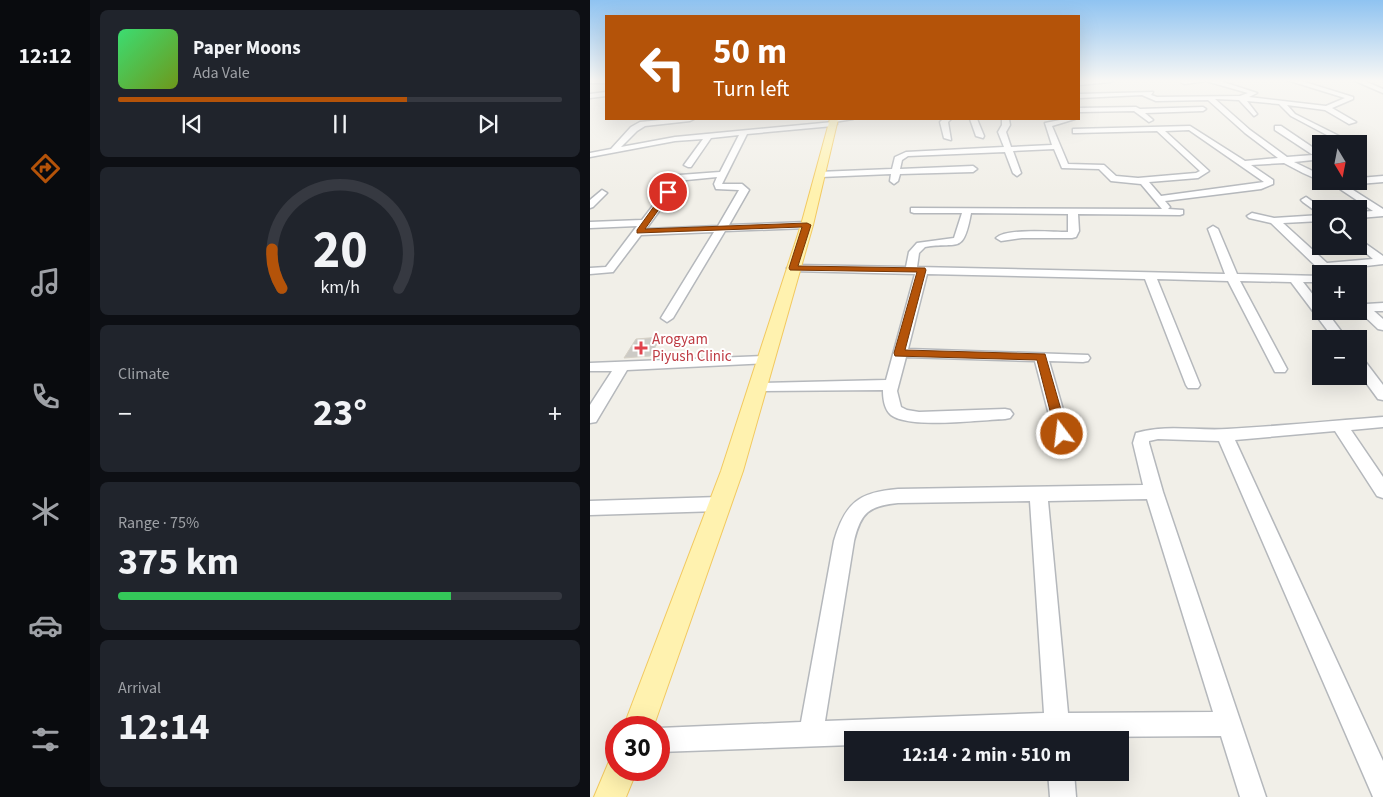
<!DOCTYPE html>
<html lang="en">
<head>
<meta charset="utf-8">
<style>
	body { margin:0; font-family:"Source Sans 3",sans-serif; background:#20242c; color:#f1f3f6; height:100vh; display:flex; flex-direction:column; font-size:19px; white-space:nowrap }
	* { box-sizing:border-box; margin:0 }
	p { font-size:16px; color:#9ea1a6 }
	.icon { flex:none; width:28px; height:28px; fill:none; stroke:currentColor; stroke-width:2; stroke-linecap:round; stroke-linejoin:round }
	.map { position:relative; flex:1; overflow:hidden }
	.drawer { display:flex; flex-direction:column; gap:10px; padding:10px; background:#0d0f14; width:500px }
	.drawer>* { flex:none }
	.top-card { position:absolute; left:15px; top:15px; width:475px; height:105px; border-radius:0px; box-shadow:0 5px 20px #0002; background:#b45309; color:#fff; overflow:hidden }
	.needle { width:32px; rotate:170deg }
	.buttons { position:absolute; left:722px; top:135px; display:grid; gap:10px }
	.buttons a { display:grid; place-items:center; width:55px; height:55px; border-radius:0px; background:#171b24; box-shadow:0 5px 20px #0002; font-size:25px }
	.speed { position:absolute; left:15px; top:716px; display:flex; gap:10px; font-size:25px; font-weight:700; text-align:center }
	.speed>* { display:grid; place-content:center; width:65px; height:65px; border-radius:50%; background:#171b24; box-shadow:0 5px 20px #0002; line-height:1 }
	.speed .limit { border:8px solid #d22; background:#fff; color:#111 }
	.pin { position:absolute; display:grid; place-items:center; width:42px; height:42px; color:#fff; margin:-21px; border:2px solid #fff; border-radius:50%; box-shadow:0 1px 5px #0007 }
	.me { position:absolute; width:55px; margin:-28px; rotate:345deg; stroke-linejoin:round; filter:drop-shadow(0 0 4px #0008) }
	.turn { display:flex; align-items:center; gap:18px; height:105px; padding:0 25px; font-size:22px }
	.turn .icon { width:65px; height:65px; stroke-width:2.5 }
	.turn b { display:block; font-size:35px; line-height:42px }
	.big { font-size:38px; font-weight:700; line-height:1.1 }
	.drawer .tile { flex:1; display:flex; flex-direction:column; justify-content:center; gap:8px; min-width:0; padding:0 18px; border-radius:8px; background:#20242c }
	.drawer .dial { align-items:center; gap:0 }
	.dial svg { height:130px; overflow:visible; fill:none; stroke:#363941; stroke-width:7; stroke-linecap:round; text-anchor:middle }
	.dial text { fill:#f1f3f6; stroke:none }
	.song { display:flex; align-items:center; gap:15px }
	.cover { width:60px; height:60px; border-radius:8px; background:linear-gradient(135deg,hsl(140 70% 55%),hsl(80 70% 35%)) }
	.played { height:5px; border-radius:2px; background:linear-gradient(90deg,#b45309 65%,#363941 65%) }
	.keys { display:flex; justify-content:space-around; direction:ltr }
	.heat { display:flex; justify-content:space-between; align-items:center; font-size:28px; direction:ltr }
	.charge { height:8px; border-radius:4px; background:linear-gradient(90deg,#34c759 75%,#363941 0) }
	.trip { position:absolute; left:254px; top:731px; width:285px; height:50px; border-radius:0px; background:#171b24; box-shadow:0 5px 20px #0002; font-weight:700; line-height:50px; text-align:center }
	main { display:flex; flex:1; min-height:0 }
	.menu { display:flex; flex-direction:column; width:90px; justify-content:space-around; align-items:center; background:#090b0e; color:#9ea1a6 }
	.menu .icon { width:35px; height:35px }
	.menu .active { color:#b45309 }
	.menu b { font-size:22px; color:#f1f3f6 }
	.map>svg:first-child { display:block }
	.building { fill:#cccac5; stroke:#d6d1c6 }
	.lines { fill:none; stroke-linecap:round; stroke-linejoin:round }
	.minor-casing { stroke:#b5b8bc; stroke-width:3 }
	.major-casing { stroke:#f2c960; stroke-width:2 }
	.minor { fill:#fff; fill-rule:evenodd }
	.major { fill:#fff2af; fill-rule:evenodd }
	.route { fill:#b45309; stroke:#753606 }
	.health-dot { fill:#e0444e; stroke:#fff; stroke-width:2 }
	.labels { text-anchor:middle; dominant-baseline:central; stroke-width:4; stroke-linejoin:round; paint-order:stroke }
	.health-label { font-size:15px; fill:#be3a42; stroke:#fff; text-anchor:start }
</style>
</head>
<body>
<main>
<nav class="menu">
<b>12:12</b>
<svg class="icon active" aria-label="directions" viewBox="0 0 24 24"><path d="M12 3l9 9-9 9-9-9zM9 14v-3h6M13 9l2 2-2 2"/></svg>
<svg class="icon" aria-label="music" viewBox="0 0 24 24"><path d="M9 18V5l10-2v13"/><circle cx="6" cy="18" r="3"/><circle cx="16" cy="16" r="3"/></svg>
<svg class="icon" aria-label="phone" viewBox="0 0 24 24"><path d="M5 4h4l2 5-3 2q2 4 5 5l2-3 5 2v4C11 20 4 13 5 4z"/></svg>
<svg class="icon" aria-label="climate" viewBox="0 0 24 24"><path d="M12 3v18M4 7l16 10M4 17L20 7"/></svg>
<svg class="icon" aria-label="car" viewBox="0 0 24 24"><path d="M5 17H2v-5l4-1 3-4h7l3 4 3 1v5h-3M9 17h6M6 11h13"/><circle cx="7" cy="17" r="2"/><circle cx="17" cy="17" r="2"/></svg>
<svg class="icon" aria-label="filters" viewBox="0 0 24 24"><path d="M4 7h16M4 17h16"/><circle cx="9" cy="7" r="2"/><circle cx="15" cy="17" r="2"/></svg>
</nav>
<section class="drawer">
<div class="tile">
<div class="song"><i class="cover"></i><div><b>Paper Moons</b><p>Ada Vale</p></div></div>
<div class="played"></div>
<div class="keys"><svg class="icon" aria-label="previous" viewBox="0 0 24 24"><path d="M18 5L8 12l10 7zM5 5v14"/></svg><svg class="icon" aria-label="pause" viewBox="0 0 24 24"><path d="M8 5v14M16 5v14"/></svg><svg class="icon" aria-label="next" viewBox="0 0 24 24"><path d="M6 5l10 7-10 7zM19 5v14"/></svg></div>
</div>
<div class="tile dial"><svg viewBox="0 0 100 80">
<path d="M14 69A42 42 0 1 1 86 69"/>
<path d="M14 69A42 42 0 0 1 8 45" stroke="#b45309"/>
<text x="50" y="56" font-size="32" font-weight="700">20</text>
<text x="50" y="72" font-size="11">km/h</text>
</svg></div>
<div class="tile"><p>Climate</p>
<div class="heat"><a>−</a><b class="big">23°</b><a>+</a></div>
</div>
<div class="tile"><p>Range · 75%</p><b class="big">375 km</b><div class="charge"></div></div>
<div class="tile"><p>Arrival</p><b class="big">12:14</b></div>
</section>
<div class="map">
<svg width="793" height="797" viewBox="0 0 793 797">
	<rect width="100%" height="100%" fill="#f1efe8"/>
	<!-- building -->
	<path class="building" d="M71 337 60 356 34 358 46 339Z"/>
	<g class="lines">
		<defs>
			<g id="minor">
				<rect x="0" y="80" width="16" height="3"/>
				<path d="M523 80 520 82 489 85V81Z"/>
				<path d="M593 80H627L667 93 659 97 736 106 755 98 697 80H708L763 97V99L742 108 766 122 759 124 735 110 697 105 705 114 755 139 756 141 752 143 701 116 689 104 657 101 667 114 664 116 649 100 625 99 660 130 697 157 723 155 685 130V126H691L731 153V157L723 160 704 162 731 175V181L713 173 694 163 661 165 683 180V184L671 189 575 201 580 207 578 209 593 210V214L590 215 488 214 489 231 486 237 482 238H432L411 241 406 238C417 228 462 232 478 232V214L381 213C373 256 368 241 335 247L329 253 327 267 635 274 618 229 623 226 628 229 647 274 731 276V282H713L731 305V311H736L757 339H744L701 282 650 281 697 369 695 372H685L638 281 567 279 610 385 608 388H598L596 385 555 279 337 274 318 349 498 355 500 358 498 361 493 362 459 361 480 434 478 438 472 440 466 438 464 434 445 361 316 357 307 391 311 407 317 410 329 412 415 409 420 410 423 414 420 418 415 419C390 420 319 429 301 415 294 409 293 398 293 390L162 391 160 388 162 385 167 383 296 380 325 274 203 271 197 268 203 265 316 267 319 252 327 243 364 238 372 213H324L321 212V208L572 209 551 184 521 181 509 169 472 168 464 149 423 151 431 173 427 176 423 173 415 152 318 156 312 160 310 169 383 166 387 169 383 172 310 174 308 181 304 184 300 181 301 174 231 177 227 174 228 172 302 169 305 157 316 152 414 147 408 132 412 125V119H419L420 125 416 132 421 147 462 145 455 123 475 119H485L462 126 478 164 514 165 526 176 548 178 606 173 610 171 567 131 486 133H483V129L600 126 655 161 688 158 655 133 618 100 566 101 552 95 489 98V94L563 92 561 95 567 97 650 96 658 93 616 81 594 84 591 82ZM599 130 674 182 571 196 559 182 608 178 619 171 575 131Z"/>
				<path d="M763 80H772L793 89V93Z"/>
				<path d="M16 92V96L0 98V94Z"/>
				<path d="M546 107 550 109 613 107 616 109 613 111 555 113 563 120 559 122 544 111 489 112V108Z"/>
				<path d="M82 119H104L100 121 55 126 47 131 31 147 85 137 243 122 241 119H263L244 122 247 124 243 126 157 134 132 184H152L159 190 139 225 217 222 222 225 217 228 135 231 83 318 77 322 71 318 124 232 51 235 23 272 0 274V268L16 267 47 226 0 228V222L52 220 75 190 78 189 83 192 56 229 128 226 149 190 126 189 124 184 127 177 76 182 72 179 76 176 130 172 149 135 121 138 101 167H98L94 165 113 139 85 141 0 157V153L21 149 41 127 50 122Z"/>
				<path d="M353 119H361L358 122 361 140 354 138 350 122Z"/>
				<path d="M380 119H387L394 136 393 138 386 136Z"/>
				<path d="M793 176V182L769 184 765 181H769V178Z"/>
				<path d="M738 181H749L793 209V216L769 218V212L783 211Z"/>
				<path d="M12 190 17 193 3 207 0 208V200Z"/>
				<path d="M716 197 733 209H731V215L713 202 711 200Z"/>
				<path d="M662 213 684 218 731 215V221L693 223 737 263 783 259 768 246 769 239 793 256V264L742 270 744 274H734L681 223 659 218 657 216Z"/>
				<path d="M769 300 776 304 793 303V311H784L793 319V330L788 329 769 311Z"/>
				<path d="M176 356 181 357 183 360 181 363 37 370 6 422 0 423V405L22 371H0V363Z"/>
				<path d="M769 359 774 360 793 385V400L788 399 769 373Z"/>
				<path d="M793 417V427L761 430 793 477V498L787 496 745 431 645 440 793 761V797H783L629 441 568 439 559 441V443L573 492 676 797H650L631 736 480 737V740H456L455 738 392 740H262V745L69 752V728L211 722 244 541C255 503 269 492 308 489L553 485 543 443 546 433C577 424 606 431 637 429 689 426 741 421 793 417ZM557 499 623 712 478 713 458 501ZM440 501 454 713 235 721 264 541C271 512 279 506 308 503Z"/>
				<path d="M129 497 135 499 138 504 135 509 129 511 0 515V501Z"/>
				<path d="M458 772H484L486 797H460Z"/>
			</g>
			<g id="major">
				<path d="M240 119H248L223 225 153 471 63 728H33L131 471 211 225Z"/>
				<path d="M26 756V770H47L36 797H4L20 759Z"/>
			</g>
		</defs>
		<!-- minor casing -->
		<use href="#minor" class="minor-casing"/>
		<!-- major casing -->
		<use href="#major" class="major-casing"/>
		<!-- minor -->
		<use href="#minor" class="minor"/>
		<!-- major -->
		<use href="#major" class="major"/>
	</g>
	<!-- sky -->
	<linearGradient id="sky" x2="0" y2="1"><stop stop-color="#8fc3f1"/><stop offset="0.42" stop-color="#f9f8f5"/><stop offset="1" stop-color="#f9f8f5" stop-opacity="0"/></linearGradient>
	<rect width="793" height="192" fill="url(#sky)"/>
	<!-- route -->
	<path class="route" d="M78 190 81 192 55 229 217 223 221 225 208 266 335 268 336 270 315 350 455 354 478 434 476 437 472 438 466 434 447 360 305 356 304 353 327 272 200 270 199 268 212 227 47 233V230L75 191Z"/>
	<!-- markers -->
	<path class="health-dot" d="M48.5 340.5h5v5h5v5h-5v5h-5v-5h-5v-5h5z"/>
	<g class="labels">
		<!-- health labels -->
		<g class="health-label">
			<text x="62" y="339">Arogyam<tspan x="62" dy="17">Piyush Clinic</tspan></text>
		</g>
	</g>
</svg>
<div class="buttons">
<a><svg class="needle" viewBox="-14 -14 28 28"><path d="M0-13l5 13h-10z" fill="#e53935"/><path d="M0 13l5-13h-10z" fill="#9ea1a6"/></svg></a>
<a><svg class="icon" aria-label="search" viewBox="0 0 24 24"><circle cx="10" cy="10" r="6"/><path d="M15 15l6 6"/></svg></a>
<a>+</a>
<a>−</a>
</div>
<div class="speed"><div class="limit">30</div></div>
<div class="pin" style="left:78px;top:192px;background:#d93025"><svg class="icon" aria-label="arrive" viewBox="0 0 24 24"><path d="M6 21V4h12l-3 4 3 4H6"/></svg></div>
<svg class="me" style="left:472px;top:434px" viewBox="-20 -20 40 40"><circle r="17" fill="#b45309" stroke="#fff" stroke-width="3"/><path d="M0-11L8 9 0 5-8 9z" fill="#fff"/></svg>
<div class="trip">12:14 · 2 min · 510 m</div>
<div class="top-card">
<div class="turn"><svg class="icon" aria-label="left" viewBox="0 0 24 24"><path d="M17 20v-9H6M10 6l-5 5 5 5"/></svg><div><b>50 m</b>Turn left</div></div>
</div>
</div>
</main>
</body>
</html>
